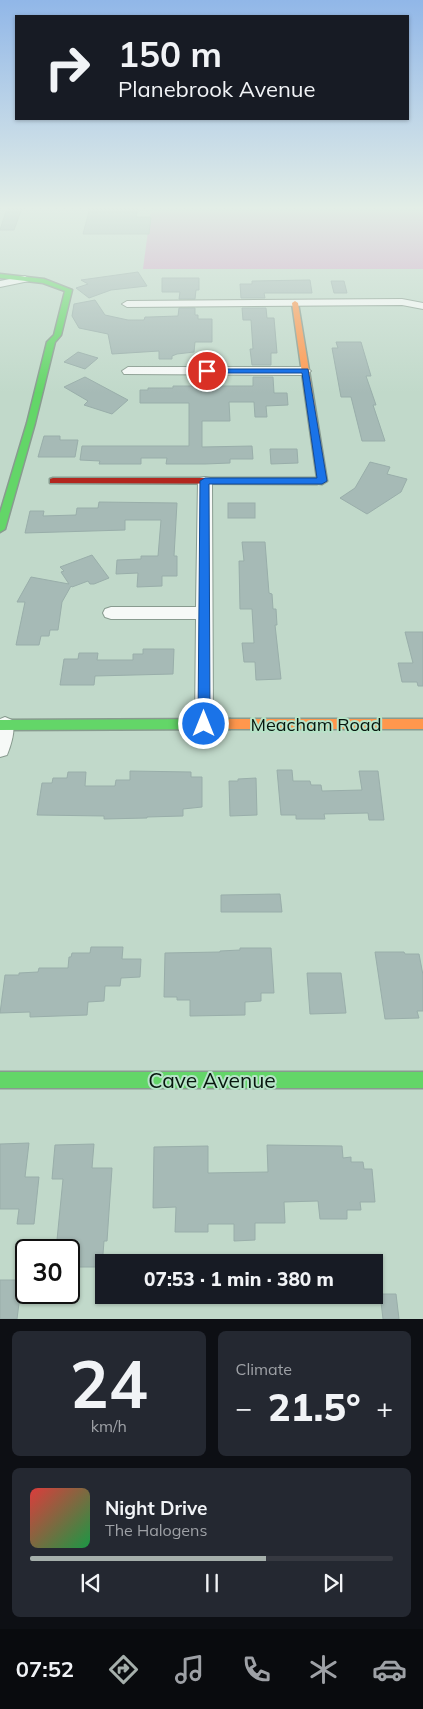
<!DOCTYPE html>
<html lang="en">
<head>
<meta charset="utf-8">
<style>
	body { margin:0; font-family:Mulish,sans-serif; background:#242831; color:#f1f3f6; height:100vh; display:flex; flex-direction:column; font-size:19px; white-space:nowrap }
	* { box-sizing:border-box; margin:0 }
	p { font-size:16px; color:#9ea1a6 }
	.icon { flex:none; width:28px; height:28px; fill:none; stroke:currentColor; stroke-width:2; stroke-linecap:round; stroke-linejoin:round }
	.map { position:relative; height:1319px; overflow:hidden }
	.panel { display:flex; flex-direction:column; gap:12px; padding:12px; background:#0d0f14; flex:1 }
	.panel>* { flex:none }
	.guide { position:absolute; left:15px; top:15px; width:394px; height:105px; border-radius:0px; box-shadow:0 1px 4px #0004; background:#171b24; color:#f1f3f6; overflow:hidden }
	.speed { position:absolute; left:15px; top:1239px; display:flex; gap:10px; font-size:25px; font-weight:700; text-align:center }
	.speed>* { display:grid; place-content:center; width:65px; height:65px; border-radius:50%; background:#171b24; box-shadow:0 1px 4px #0004; line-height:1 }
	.speed .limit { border:2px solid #111; border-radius:8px; background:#fff; color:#111 }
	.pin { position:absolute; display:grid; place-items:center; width:42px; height:42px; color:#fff; margin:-21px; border:2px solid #fff; border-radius:50%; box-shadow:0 1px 5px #0007 }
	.me { position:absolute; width:55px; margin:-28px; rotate:0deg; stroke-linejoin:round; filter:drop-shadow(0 0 4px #0008) }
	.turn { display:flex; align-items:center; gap:18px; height:105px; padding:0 20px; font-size:22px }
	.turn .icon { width:65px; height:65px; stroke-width:2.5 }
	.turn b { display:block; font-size:35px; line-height:42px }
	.big { font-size:38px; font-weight:800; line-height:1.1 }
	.panel .tile { flex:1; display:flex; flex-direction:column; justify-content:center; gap:8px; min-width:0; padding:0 18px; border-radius:8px; background:#242831 }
	.panel .dial { align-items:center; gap:0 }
	.dial b { font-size:65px; line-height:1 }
	.song { display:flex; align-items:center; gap:15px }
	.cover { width:60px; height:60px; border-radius:8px; background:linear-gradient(135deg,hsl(0 70% 55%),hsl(140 70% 35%)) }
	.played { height:5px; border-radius:2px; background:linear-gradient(90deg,#a5afab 65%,#363941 65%) }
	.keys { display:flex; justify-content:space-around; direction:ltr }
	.heat { display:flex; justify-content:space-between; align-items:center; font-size:28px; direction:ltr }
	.panel .tiles { flex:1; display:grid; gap:12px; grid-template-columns:1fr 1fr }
	.tile:last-child { grid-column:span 2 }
	.trip { position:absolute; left:95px; top:1254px; width:288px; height:50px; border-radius:0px; background:#171b24; box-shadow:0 1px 4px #0004; font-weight:800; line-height:50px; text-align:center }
	.tabs { display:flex; height:80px; justify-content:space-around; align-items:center; background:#090b0e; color:#9ea1a6 }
	.tabs .icon { width:35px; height:35px }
	.tabs .current { color:#a5afab }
	.tabs b { font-size:22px; color:#f1f3f6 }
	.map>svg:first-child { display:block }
	.green { fill:#d3a5c8 }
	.building { fill:#a6bab6; stroke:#99aeaa }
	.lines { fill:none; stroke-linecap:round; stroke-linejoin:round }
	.street-casing { stroke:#889b8f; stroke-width:2 }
	.fast-casing { stroke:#889b8f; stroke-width:3 }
	.slow-casing { stroke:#889b8f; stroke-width:3 }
	.jam-casing { stroke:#889b8f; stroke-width:3 }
	.street { fill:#f6f9f7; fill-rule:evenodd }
	.fast { fill:#63d668; fill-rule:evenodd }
	.slow { fill:#ff974d; fill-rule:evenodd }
	.jam { fill:#b3261e; fill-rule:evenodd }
	.route { fill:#1a73e8; stroke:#114b97 }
	.labels { text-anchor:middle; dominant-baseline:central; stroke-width:4; stroke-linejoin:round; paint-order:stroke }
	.street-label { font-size:18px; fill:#07170e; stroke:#b7e3c8 }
	.near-street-label { font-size:21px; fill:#07170e; stroke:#b7e3c8 }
</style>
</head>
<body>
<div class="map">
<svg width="423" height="1319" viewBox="0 0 423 1319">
	<rect width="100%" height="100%" fill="#c1d9ca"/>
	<!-- green -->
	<path class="green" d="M151 208H423V269H143Z"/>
	<!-- building -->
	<g class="building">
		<path d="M7 208H22L14 230H0Z"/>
		<path d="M90 208H138L136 217H151L149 234H83Z"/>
		<path d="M138 272 147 286 111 290 89 298 76 288 88 284 81 280Z"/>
		<path d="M162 278H199V290H196L195 299H179L180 292H162Z"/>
		<path d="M310 280 312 293H264L265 298H241L240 284H252V281Z"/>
		<path d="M331 281H344L347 293H334Z"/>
		<path d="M95 300 105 315 128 320H144L145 317H149L178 316 179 308H195V315H198V319H212V342H195L194 352 177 354 172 356V359H159V351L112 354 108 334 79 328 72 316 74 304Z"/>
		<path d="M242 308H266L267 318H274L277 353H271V365H252L250 349H253L251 320H243Z"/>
		<path d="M336 342H361L371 376H366L376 405H373L385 441H362L351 397H341L332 348H338Z"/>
		<path d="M78 352 98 358 85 369 64 362Z"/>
		<path d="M85 377 128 400 112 414 84 405 88 401 64 387Z"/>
		<path d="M253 377H273L274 393H287L288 405 266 406 267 417H255L254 402H229L230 421H202V447L252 446 253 459H230V463L205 464H166L167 458H141V464H99L100 461 80 460 82 446H189V403H140V390H148V388H173V386H253Z"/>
		<path d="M44 436H60V440H78L75 457H38Z"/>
		<path d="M270 449H297L298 463 271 464Z"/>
		<path d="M370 462 390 467 387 474 407 479 401 492 367 514 340 498 355 488Z"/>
		<path d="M99 502 177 503 174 556H177V576H162V586L137 587 138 573 116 574 117 560 141 559V556H158L161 520H125V530L25 533 30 511H44L43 516 76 515 77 508H98Z"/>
		<rect x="228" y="503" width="27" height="15"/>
		<path d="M242 542H265L269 593 272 594 273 609H276L277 625H275L281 679 256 680 255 662H244L242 643H254L252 609H240L239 561H244Z"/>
		<path d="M92 555 109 578 94 584H90L88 581 72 587 71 586 62 602 58 630H50L49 636H41L39 645H16L25 602H17L31 577 69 584 61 572 64 571 60 567Z"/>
		<path d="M405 632H423V686H418L417 682H402L398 663H413Z"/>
		<path d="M143 649H174L173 674 95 676 94 685H60L64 659H78L79 653H98L97 660H133V654H143Z"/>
		<path d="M277 770H292L293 781H310L311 785H321L322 791 362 790 359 771H378L384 820H369L368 813 324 814 325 819H296V815H281Z"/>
		<path d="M130 771 191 772V777H202V807L183 809V816L147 817V818L104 819V816L37 815 42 783H52L53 778H67L68 772H86L85 786H115L116 780H130Z"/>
		<path d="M256 778 257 815 230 816 229 781H238V779Z"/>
		<path d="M280 894 282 912H221V895Z"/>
		<path d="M91 947H123L122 959H141L140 977 121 978 120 986H105L104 1001 88 1002 87 1015 30 1017V1012L0 1013 5 975H19V973L38 972 39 968H68L69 957H71L72 953H90Z"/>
		<path d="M240 948H271L274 993H261V1001L245 1002V1015L190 1016V1000H177V997H164L165 953 220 952V951L240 950Z"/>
		<path d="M375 952H404L405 954H419L423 975V1011H417L419 1018 385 1019Z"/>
		<path d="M307 973H341L346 1013 310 1014Z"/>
		<path d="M29 1143 25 1177H39L34 1224H17L19 1209H0V1144Z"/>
		<path d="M94 1144 92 1168H112L107 1241H104L102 1267H73L74 1259H69V1250H56L63 1179H52L55 1145Z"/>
		<path d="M267 1145 342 1146 343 1158 351 1157V1162H363L364 1169H372L375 1202H360L361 1210H347V1219H320L318 1201 284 1202 285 1223H255V1240L234 1241V1224H208V1232H175L176 1207 153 1208 154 1147 208 1146V1173L268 1172Z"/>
		<path d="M0 1280H22L17 1319H0Z"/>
		<path d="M380 1294H396L399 1319H383Z"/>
	</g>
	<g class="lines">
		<defs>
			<g id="street">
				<path d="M25 276 30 279 29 281 0 287V281Z"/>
				<path d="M402 299 423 303V309L402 305 127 307 122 304 127 301Z"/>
				<path d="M128 367H305L311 371 305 375 124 374 122 371Z"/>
				<path d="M205 477 210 478 212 481 213 724 211 729 204 732 197 729 195 724 196 619H111L105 617 103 613 105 609 111 607H196L198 481 200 478Z"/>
				<path d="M5 717 12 720C16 729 11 745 7 755L0 757V719Z"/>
			</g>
			<g id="fast">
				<path d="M0 274 44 279 72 290 61 335 55 342 35 423 5 529 0 532V513L27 423 47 342 54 335 65 291 43 283 0 278Z"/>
				<path d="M230 719 234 721 236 724 234 727 230 729 0 730V720Z"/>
				<rect x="0" y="1072" width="423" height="16"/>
			</g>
			<g id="slow">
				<path d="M295 301 298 303 327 481 322 484 314 483 312 481 317 478 292 303Z"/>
				<path d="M230 719H423V729H230L226 727 224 724 226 721Z"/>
			</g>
			<path id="jam" d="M53 478H317L322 481 317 484 50 483V479Z"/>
		</defs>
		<!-- street casing -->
		<use href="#street" class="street-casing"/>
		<!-- fast casing -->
		<use href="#fast" class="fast-casing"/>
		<!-- slow casing -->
		<use href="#slow" class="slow-casing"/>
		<!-- jam casing -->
		<use href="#jam" class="jam-casing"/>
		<!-- street -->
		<use href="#street" class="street"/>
		<!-- fast -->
		<use href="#fast" class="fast"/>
		<!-- slow -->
		<use href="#slow" class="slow"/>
		<!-- jam -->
		<use href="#jam" class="jam"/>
	</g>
	<!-- sky -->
	<linearGradient id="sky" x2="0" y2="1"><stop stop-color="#91b7e8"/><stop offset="0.53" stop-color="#e3eee7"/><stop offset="1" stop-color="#e3eee7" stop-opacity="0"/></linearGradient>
	<rect width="423" height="393" fill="url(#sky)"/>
	<!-- route -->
	<path class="route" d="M204 369H308L327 481 322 484H209L210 724 208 728H199L198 724 200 481 205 478H317L302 373H207L203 371Z"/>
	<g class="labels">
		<!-- street labels -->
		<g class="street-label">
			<text x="316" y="724">Meacham Road</text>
		</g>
		<!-- near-street labels -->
		<g class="near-street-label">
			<text x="212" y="1080">Cave Avenue</text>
		</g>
	</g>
</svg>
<div class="speed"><div class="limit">30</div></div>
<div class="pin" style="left:207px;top:371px;background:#d93025"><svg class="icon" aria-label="arrive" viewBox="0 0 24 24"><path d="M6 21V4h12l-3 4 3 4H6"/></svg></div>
<svg class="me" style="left:204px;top:724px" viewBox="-20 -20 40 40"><circle r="17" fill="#1a73e8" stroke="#fff" stroke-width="3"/><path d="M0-11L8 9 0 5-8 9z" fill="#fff"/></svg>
<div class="trip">07:53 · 1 min · 380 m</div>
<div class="guide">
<div class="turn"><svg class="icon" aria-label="right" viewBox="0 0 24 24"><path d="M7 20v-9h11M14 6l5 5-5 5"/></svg><div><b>150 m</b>Planebrook Avenue</div></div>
</div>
</div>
<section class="panel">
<div class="tiles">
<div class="tile dial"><b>24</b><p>km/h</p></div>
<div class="tile"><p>Climate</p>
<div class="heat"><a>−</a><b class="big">21.5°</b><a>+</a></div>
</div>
<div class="tile">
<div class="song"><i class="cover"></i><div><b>Night Drive</b><p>The Halogens</p></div></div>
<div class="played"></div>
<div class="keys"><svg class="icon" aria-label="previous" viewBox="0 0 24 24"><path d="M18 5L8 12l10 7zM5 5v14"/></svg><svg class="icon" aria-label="pause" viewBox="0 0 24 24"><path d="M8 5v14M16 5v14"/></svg><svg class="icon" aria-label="next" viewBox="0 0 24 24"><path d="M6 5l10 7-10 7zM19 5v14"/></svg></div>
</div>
</div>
</section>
<nav class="tabs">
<b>07:52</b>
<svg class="icon current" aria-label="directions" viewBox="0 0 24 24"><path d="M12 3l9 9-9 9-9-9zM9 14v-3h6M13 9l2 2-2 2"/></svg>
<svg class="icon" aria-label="music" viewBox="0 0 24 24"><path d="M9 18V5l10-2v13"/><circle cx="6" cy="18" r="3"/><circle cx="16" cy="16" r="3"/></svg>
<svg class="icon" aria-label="phone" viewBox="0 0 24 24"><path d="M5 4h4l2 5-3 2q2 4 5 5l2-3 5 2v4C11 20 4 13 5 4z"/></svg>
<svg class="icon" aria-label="climate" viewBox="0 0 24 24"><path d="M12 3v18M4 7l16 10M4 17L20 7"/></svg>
<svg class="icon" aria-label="car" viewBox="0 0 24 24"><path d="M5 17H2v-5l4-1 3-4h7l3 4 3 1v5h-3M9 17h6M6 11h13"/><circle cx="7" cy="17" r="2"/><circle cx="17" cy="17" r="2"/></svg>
</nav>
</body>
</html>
